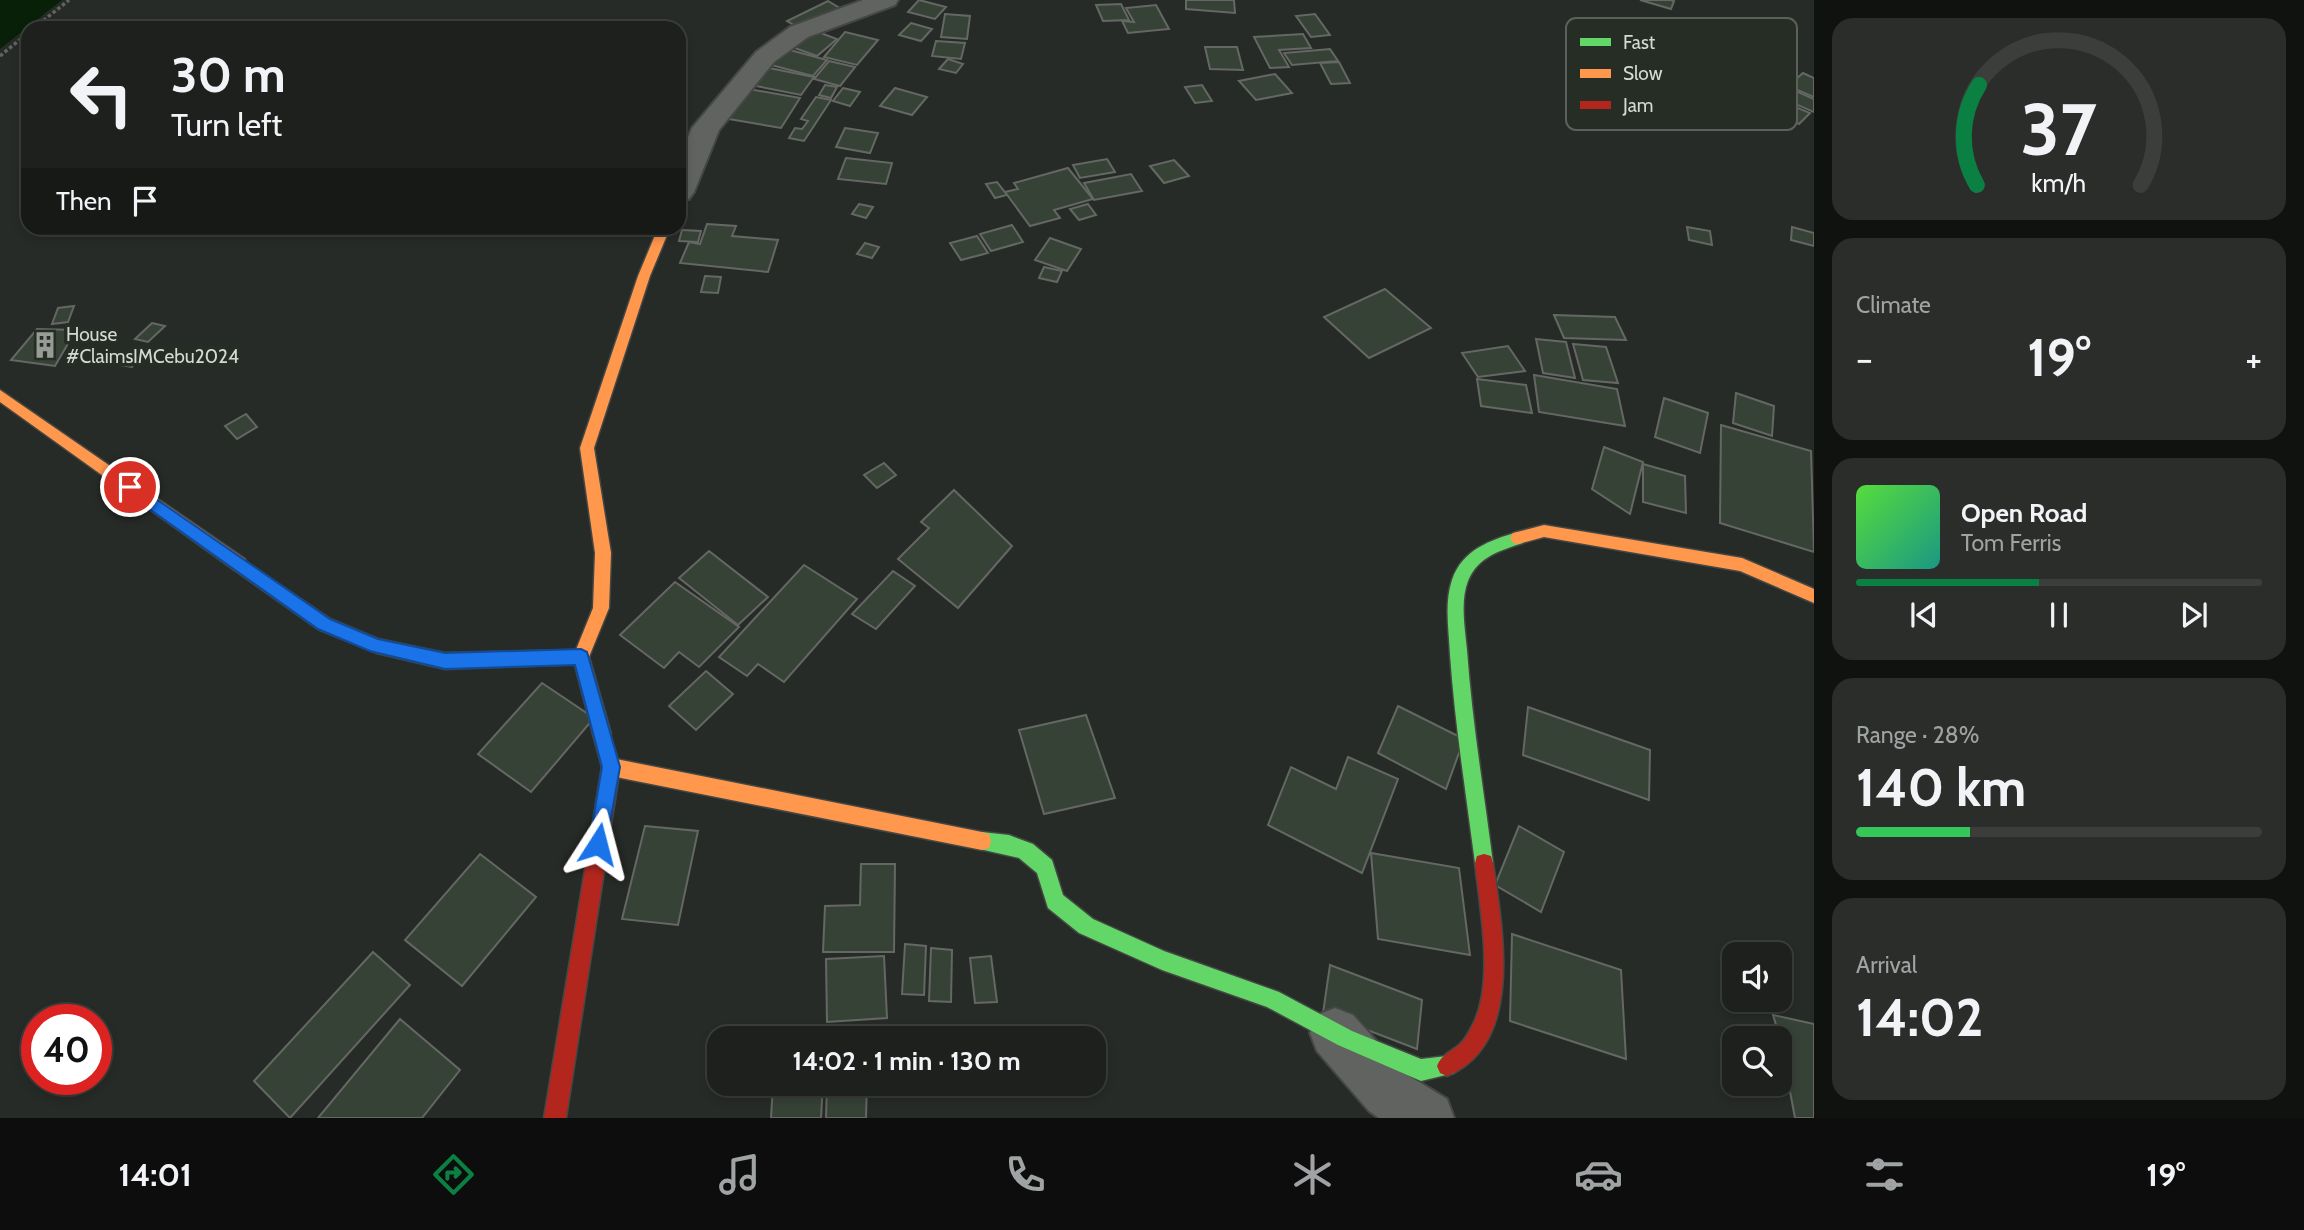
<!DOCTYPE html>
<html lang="en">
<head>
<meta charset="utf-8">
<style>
	body { margin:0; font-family:Cabin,sans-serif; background:#2a2d2a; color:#f1f3f6; height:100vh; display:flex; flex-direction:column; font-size:26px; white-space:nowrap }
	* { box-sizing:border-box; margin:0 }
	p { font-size:23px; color:#a0a3a4 }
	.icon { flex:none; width:38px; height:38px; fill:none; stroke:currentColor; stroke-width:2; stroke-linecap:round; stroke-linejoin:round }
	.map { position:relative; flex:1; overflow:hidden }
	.panel { display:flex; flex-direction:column; gap:18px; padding:18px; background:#101210; width:490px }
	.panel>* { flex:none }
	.banner { position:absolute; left:21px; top:21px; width:665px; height:214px; border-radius:21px; box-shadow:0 4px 10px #0003,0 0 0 2px #3b3e3b; background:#1d201d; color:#f1f3f6; overflow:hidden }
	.buttons { position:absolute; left:1722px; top:942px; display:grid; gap:14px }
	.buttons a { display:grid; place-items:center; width:70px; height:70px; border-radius:14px; background:#1d201d; box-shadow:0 4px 10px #0003,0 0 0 2px #3b3e3b; font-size:35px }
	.speed { position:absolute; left:21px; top:1004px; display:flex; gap:14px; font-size:35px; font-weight:700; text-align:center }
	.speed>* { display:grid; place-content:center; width:91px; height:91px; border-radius:50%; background:#1d201d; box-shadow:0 4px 10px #0003,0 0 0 2px #3b3e3b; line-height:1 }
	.speed .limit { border:10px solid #d22; background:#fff; color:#111 }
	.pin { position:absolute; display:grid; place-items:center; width:60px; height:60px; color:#fff; margin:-30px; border:4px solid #fff; border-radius:50%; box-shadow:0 2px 7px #0007 }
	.me { position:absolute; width:77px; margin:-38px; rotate:9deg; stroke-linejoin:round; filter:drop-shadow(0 0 5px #0008) }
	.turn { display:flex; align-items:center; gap:24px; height:147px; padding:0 35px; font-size:32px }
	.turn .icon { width:91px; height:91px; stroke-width:2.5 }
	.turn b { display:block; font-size:49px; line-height:60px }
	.then { display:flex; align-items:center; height:66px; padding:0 35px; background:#0003; gap:14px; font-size:26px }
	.big { font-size:52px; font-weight:700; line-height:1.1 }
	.panel .card { flex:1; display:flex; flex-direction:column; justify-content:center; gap:10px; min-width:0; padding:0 24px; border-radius:21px; background:#2a2d2a }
	.panel .dial { align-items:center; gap:0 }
	.dial svg { height:182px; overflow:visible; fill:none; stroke:#3b3e3b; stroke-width:7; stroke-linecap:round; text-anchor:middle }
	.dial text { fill:#f1f3f6; stroke:none }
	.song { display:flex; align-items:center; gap:21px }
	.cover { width:84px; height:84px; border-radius:10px; background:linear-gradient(135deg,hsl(110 70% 55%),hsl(170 70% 35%)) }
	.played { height:7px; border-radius:4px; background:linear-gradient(90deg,#0b8043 45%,#3b3e3b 45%) }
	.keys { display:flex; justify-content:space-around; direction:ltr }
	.heat { display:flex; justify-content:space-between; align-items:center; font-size:38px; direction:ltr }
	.charge { height:10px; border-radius:5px; background:linear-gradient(90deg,#34c759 28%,#3b3e3b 0) }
	.trip { position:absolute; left:707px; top:1026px; width:399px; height:70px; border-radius:21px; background:#1d201d; box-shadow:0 4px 10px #0003,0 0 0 2px #3b3e3b; font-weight:700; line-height:70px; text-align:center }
	.tab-bar { display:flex; height:112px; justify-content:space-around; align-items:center; background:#0c0d0c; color:#a0a3a4 }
	.tab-bar .icon { width:49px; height:49px }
	.tab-bar .selected { color:#0b8043 }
	.tab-bar b { font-size:32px; color:#f1f3f6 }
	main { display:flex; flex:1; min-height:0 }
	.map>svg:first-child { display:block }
	.water { fill:#072007 }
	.building { fill:#374236; stroke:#646763; stroke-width:2 }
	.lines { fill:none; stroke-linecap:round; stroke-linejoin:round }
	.street-casing { stroke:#444743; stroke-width:4 }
	.fast-casing { stroke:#444743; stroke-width:3 }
	.slow-casing { stroke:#444743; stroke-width:3 }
	.jam-casing { stroke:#444743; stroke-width:3 }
	.path { stroke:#616361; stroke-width:3.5; stroke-dasharray:3.5 2.5; stroke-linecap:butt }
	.street { fill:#606360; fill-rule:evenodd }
	.fast { fill:#63d668; fill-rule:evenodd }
	.slow { fill:#ff974d; fill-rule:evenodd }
	.jam { fill:#b3261e; fill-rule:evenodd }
	.route { fill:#1a73e8; stroke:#114b97; stroke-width:2 }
	.labels { text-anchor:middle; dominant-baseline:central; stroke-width:7; stroke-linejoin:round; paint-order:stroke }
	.poi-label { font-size:19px; fill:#d5d9d4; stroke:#262d25; text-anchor:start }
	.key { fill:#262d25; stroke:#5b615a; stroke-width:2 }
	.key-label { font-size:19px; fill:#d5d9d4 }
</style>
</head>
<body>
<main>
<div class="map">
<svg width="1814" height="1118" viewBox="0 0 1814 1118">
	<rect width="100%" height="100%" fill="#272b27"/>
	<!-- water -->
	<path class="water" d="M0 0H62L0 49Z"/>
	<!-- building -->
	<g class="building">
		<path d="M919 0 946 7 935 19 908 12Z"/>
		<path d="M1186 0H1234L1235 13 1186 9Z"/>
		<path d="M1640 0H1671L1674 1 1671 9Z"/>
		<path d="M828 1 843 10 803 30 787 21Z"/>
		<path d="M1121 4 1129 20 1103 21 1096 5Z"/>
		<path d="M1156 5 1169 29 1128 33 1122 21 1134 22 1126 8Z"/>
		<path d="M945 14 970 16 967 39 941 37Z"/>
		<path d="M1315 14 1330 35 1311 37 1296 16Z"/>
		<path d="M911 23 932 29 921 41 899 35Z"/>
		<path d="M810 29 837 39 817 56 789 46Z"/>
		<path d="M845 32 878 40 857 65 824 57Z"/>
		<path d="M1303 34 1311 48 1279 50 1289 67 1270 68 1254 37Z"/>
		<path d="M936 41 965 43 961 59 932 56Z"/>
		<path d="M1205 47H1237L1243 70 1210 69Z"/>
		<path d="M786 49 827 60 813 76 771 65Z"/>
		<path d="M1330 49 1338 61 1292 65 1284 53Z"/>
		<path d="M948 59 963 64 956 73 939 69Z"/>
		<path d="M829 61 855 67 840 86 814 79Z"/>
		<path d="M1339 62 1350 83 1331 84 1320 63Z"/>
		<path d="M764 67 814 77 801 95 751 85Z"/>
		<path d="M1803 73 1814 78V97L1788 86Z"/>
		<path d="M1275 74 1292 93 1256 100 1239 81Z"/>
		<path d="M1766 78 1814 99V112L1756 87Z"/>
		<path d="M825 85 837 87 831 98 819 95Z"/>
		<path d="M1202 85 1212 101 1195 103 1185 87Z"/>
		<path d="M743 88 800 98 781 128 723 118Z"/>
		<path d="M843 88 860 92 850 106 833 101Z"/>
		<path d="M895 88 927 97 912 115 880 106Z"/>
		<path d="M1757 91 1810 113 1799 124 1746 102Z"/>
		<path d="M816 97 831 100 804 141 789 138 795 128 802 129 808 121 801 119Z"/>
		<path d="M845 128 878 133 870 153 836 147Z"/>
		<path d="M846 158 892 163 886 184 838 179Z"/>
		<path d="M1107 159 1115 172 1080 178 1073 165Z"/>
		<path d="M1174 160 1189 176 1164 183 1150 166Z"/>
		<path d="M1068 168 1093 199 1054 210 1060 218 1030 226 1005 192 1018 189 1014 183Z"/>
		<path d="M1131 174 1142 191 1094 200 1084 183Z"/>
		<path d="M997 182 1007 195 995 198 986 184Z"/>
		<path d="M859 204 873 207 866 218 852 214Z"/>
		<path d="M1088 204 1096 215 1079 220 1070 209Z"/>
		<path d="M707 224 736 226 732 236 778 240 768 272 680 263 689 242 700 244Z"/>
		<path d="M1012 225 1023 242 991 251 980 234Z"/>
		<path d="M1687 227 1710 231 1712 245 1689 240Z"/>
		<path d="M1792 227 1814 233V246L1791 240Z"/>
		<path d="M682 230 701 231 698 242 679 241Z"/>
		<path d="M977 236 988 253 961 260 950 243Z"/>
		<path d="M1050 238 1081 249 1067 271 1035 260Z"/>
		<path d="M865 243 879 247 872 258 857 254Z"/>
		<path d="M1044 267 1062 271 1057 282 1039 278Z"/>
		<path d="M705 276 721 277 718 293 701 292Z"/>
		<path d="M1385 289 1431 328 1369 358 1324 317Z"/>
		<path d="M74 306 68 322 52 324 58 308Z"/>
		<path d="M1554 315 1615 317 1626 340 1564 338Z"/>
		<path d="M152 323 165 326 148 342 135 339Z"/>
		<path d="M37 329 76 330 55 366 11 360Z"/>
		<path d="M1536 339 1566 342 1575 378 1543 373Z"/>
		<path d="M1573 344 1606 347 1618 383 1583 380Z"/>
		<path d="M1508 346 1525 371 1478 377 1462 353Z"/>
		<path d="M132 351 143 352 132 367 120 365Z"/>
		<path d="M1534 375 1617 389 1625 426 1539 412Z"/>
		<path d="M1477 379 1526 385 1532 413 1481 406Z"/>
		<path d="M1736 393 1774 406 1772 436 1733 423Z"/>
		<path d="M1664 398 1708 413 1700 453 1655 437Z"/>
		<path d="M246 414 257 427 237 439 225 426Z"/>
		<path d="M1721 425 1811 451 1814 552 1720 523Z"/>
		<path d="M1604 447 1643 462 1630 514 1592 489Z"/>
		<path d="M884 463 896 475 877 488 864 475Z"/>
		<path d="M1643 464 1685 476 1686 513 1643 502Z"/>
		<path d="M954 490 1012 546 958 608 898 559 929 528 921 522Z"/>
		<path d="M709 551 768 597 738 625 679 578Z"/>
		<path d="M804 565 857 599 784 682 758 664 747 676 719 657Z"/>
		<path d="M893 571 915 586 876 629 852 614Z"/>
		<path d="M675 582 739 627 699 667 679 652 664 668 620 635Z"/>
		<path d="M706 671 733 694 696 730 669 706Z"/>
		<path d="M542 683 594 718 531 792 478 754Z"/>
		<path d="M1398 706 1464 739 1446 789 1378 753Z"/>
		<path d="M1528 707 1650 750 1649 800 1523 755Z"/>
		<path d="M1086 715 1115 798 1044 814 1019 730Z"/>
		<path d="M1348 757 1398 779 1362 873 1268 825 1291 767 1336 789Z"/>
		<path d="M645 826 698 831 678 925 622 919Z"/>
		<path d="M1519 826 1564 852 1541 912 1495 885Z"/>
		<path d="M1371 853 1459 868 1470 955 1378 939Z"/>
		<path d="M480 854 536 897 462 986 405 940Z"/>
		<path d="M861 864H895L894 952H823L825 906 860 905Z"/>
		<path d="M1512 934 1621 970 1626 1059 1510 1021Z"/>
		<path d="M905 944 926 946 924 995 902 994Z"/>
		<path d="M931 948 952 950 951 1002 929 1001Z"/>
		<path d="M373 952 410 985 290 1118 254 1081Z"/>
		<path d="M884 956 887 1018 827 1022 826 959Z"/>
		<path d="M991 956 997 1002 975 1003 970 958Z"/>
		<path d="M1330 965 1422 1000 1417 1049 1323 1013Z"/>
		<path d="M1773 1015 1814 1024V1118H1795L1780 1038Z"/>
		<path d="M400 1019 460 1070 422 1118H318Z"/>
		<path d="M924 1030 925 1038H874V1031Z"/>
		<path d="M830 1031H869L868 1038H829Z"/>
		<path d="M773 1083H823L821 1118H771Z"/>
		<path d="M827 1083H867L866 1118H826Z"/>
		<path d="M977 1083H1009L1010 1097H977Z"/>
	</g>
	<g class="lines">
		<defs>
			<g id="street">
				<path d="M863 0H898L895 5 808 37 774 62 719 130 694 192 689 199 679 201V158L692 128 756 52 790 27Z"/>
				<path d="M1335 1008 1353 1015 1406 1074 1447 1099 1454 1118H1379L1369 1111 1317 1051 1310 1033 1317 1015Z"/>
			</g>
			<g id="fast">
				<path d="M1518 532 1523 533 1526 538 1523 543C1502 550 1478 556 1468 581 1460 601 1465 629 1467 650 1472 721 1484 792 1493 863L1491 870 1484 872 1477 870 1475 863C1466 794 1455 725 1450 655 1449 631 1444 603 1452 580 1462 550 1490 540 1518 532Z"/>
				<path d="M239 557 330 619 378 639 445 653 581 650 587 652 589 657 587 662 581 664 445 669 377 653 318 629 233 569 231 564 233 559Z"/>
				<path d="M982 832 1009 835 1033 844 1052 860 1063 895 1093 919 1164 951 1279 992 1352 1031 1421 1059 1447 1056 1454 1059 1457 1066 1454 1073 1421 1081 1338 1045 1267 1007 1162 970 1079 933 1048 908 1037 873 1019 858 975 848 973 841 975 834Z"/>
			</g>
			<g id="slow">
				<path d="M658 228H670L650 276 594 448 611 553 609 608 589 657 611 734 608 740 602 742 596 740 593 734 573 657 593 608 595 553 580 448 638 276Z"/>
				<path d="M0 390 245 559 247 564 245 569H233L0 402Z"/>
				<path d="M1544 525 1742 558 1814 589V603L1740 571 1544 537 1518 544 1513 543 1510 538 1513 533Z"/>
				<path d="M611 758 982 832 989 834 991 841 989 848 982 850 611 776 605 773 602 767 605 761Z"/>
			</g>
			<g id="jam">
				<path d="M602 726 608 728 620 767 566 1118H544L602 767 593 734 596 728Z"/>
				<path d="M1484 854 1491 856 1493 863C1502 928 1525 1044 1447 1076L1440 1073 1437 1066C1441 1055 1451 1052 1460 1044 1465 1040 1469 1032 1472 1026 1495 984 1480 909 1475 863L1477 856Z"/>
			</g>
		</defs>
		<!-- street casing -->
		<use href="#street" class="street-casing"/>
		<!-- fast casing -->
		<use href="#fast" class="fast-casing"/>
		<!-- slow casing -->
		<use href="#slow" class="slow-casing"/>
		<!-- jam casing -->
		<use href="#jam" class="jam-casing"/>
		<!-- path -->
		<g class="path">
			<path d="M34 28 69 0"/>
			<path d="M0 56 28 33"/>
		</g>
		<!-- street -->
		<use href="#street" class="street"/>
		<!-- fast -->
		<use href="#fast" class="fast"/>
		<!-- slow -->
		<use href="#slow" class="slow"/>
		<!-- jam -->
		<use href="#jam" class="jam"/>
	</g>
	<!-- route -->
	<path class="route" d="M130 481 330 619 378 639 445 653 581 649 587 652 620 767 605 851 598 853 592 851 589 844 602 767 575 665 445 669 370 651 318 629 124 491 122 487 124 483Z"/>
	<!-- icons -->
	<defs>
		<symbol id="building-bare" viewBox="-9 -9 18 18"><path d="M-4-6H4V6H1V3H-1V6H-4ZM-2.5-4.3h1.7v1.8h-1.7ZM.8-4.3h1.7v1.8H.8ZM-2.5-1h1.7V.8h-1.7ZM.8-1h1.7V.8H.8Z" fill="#989c97" stroke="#262d25" stroke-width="2.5" paint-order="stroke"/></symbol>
	</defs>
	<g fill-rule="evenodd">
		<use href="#building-bare" x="26" y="326" width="38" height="38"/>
	</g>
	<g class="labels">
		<!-- poi labels -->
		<g class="poi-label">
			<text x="66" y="334">House<tspan x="66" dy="22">#ClaimsIMCebu2024</tspan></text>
		</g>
	</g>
	<!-- legend -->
	<rect x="1566" y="18" width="231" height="112" rx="10" class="key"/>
	<rect x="1580" y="38" width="31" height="8" fill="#63d668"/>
	<rect x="1580" y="69" width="31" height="9" fill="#ff974d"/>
	<rect x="1580" y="101" width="31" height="8" fill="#b3261e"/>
	<g class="key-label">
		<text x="1623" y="49">Fast</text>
		<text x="1623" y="80">Slow</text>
		<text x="1623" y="112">Jam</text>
	</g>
</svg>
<div class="buttons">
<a><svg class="icon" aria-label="sound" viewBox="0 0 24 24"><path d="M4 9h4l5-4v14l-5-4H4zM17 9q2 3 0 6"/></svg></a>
<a><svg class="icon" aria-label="search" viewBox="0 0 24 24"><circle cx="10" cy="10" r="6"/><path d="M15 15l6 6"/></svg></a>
</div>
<div class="speed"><div class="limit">40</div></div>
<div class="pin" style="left:130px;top:487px;background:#d93025"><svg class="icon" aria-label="arrive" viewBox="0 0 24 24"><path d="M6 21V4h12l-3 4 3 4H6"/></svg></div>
<svg class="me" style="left:598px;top:844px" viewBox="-20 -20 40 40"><path d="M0-17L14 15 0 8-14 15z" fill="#1a73e8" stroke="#fff" stroke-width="4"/></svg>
<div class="trip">14:02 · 1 min · 130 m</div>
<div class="banner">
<div class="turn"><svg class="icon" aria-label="left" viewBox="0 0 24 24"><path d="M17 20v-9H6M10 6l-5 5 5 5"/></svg><div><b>30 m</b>Turn left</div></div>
<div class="then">Then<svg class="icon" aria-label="arrive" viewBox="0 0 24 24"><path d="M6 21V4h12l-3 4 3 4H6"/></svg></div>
</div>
</div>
<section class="panel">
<div class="card dial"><svg viewBox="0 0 100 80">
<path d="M14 69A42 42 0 1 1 86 69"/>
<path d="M14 69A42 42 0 0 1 15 25" stroke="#0b8043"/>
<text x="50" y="56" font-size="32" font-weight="700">37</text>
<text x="50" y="72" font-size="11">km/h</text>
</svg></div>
<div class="card"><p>Climate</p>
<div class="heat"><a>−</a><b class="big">19°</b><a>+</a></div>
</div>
<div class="card">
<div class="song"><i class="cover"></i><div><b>Open Road</b><p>Tom Ferris</p></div></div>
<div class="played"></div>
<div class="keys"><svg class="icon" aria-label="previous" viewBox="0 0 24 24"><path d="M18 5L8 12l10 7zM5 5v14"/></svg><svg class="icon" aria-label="pause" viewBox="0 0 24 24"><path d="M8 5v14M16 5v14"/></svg><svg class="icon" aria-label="next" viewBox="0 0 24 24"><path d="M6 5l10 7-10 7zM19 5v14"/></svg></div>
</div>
<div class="card"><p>Range · 28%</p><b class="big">140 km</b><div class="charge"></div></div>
<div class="card"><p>Arrival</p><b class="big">14:02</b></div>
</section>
</main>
<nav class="tab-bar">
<b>14:01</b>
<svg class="icon selected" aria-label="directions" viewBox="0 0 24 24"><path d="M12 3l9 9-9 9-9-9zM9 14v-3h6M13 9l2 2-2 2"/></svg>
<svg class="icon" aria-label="music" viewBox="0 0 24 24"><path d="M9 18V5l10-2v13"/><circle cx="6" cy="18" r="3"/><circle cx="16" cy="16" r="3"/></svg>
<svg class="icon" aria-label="phone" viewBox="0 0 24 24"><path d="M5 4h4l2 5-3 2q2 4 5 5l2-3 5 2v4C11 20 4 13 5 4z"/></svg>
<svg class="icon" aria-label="climate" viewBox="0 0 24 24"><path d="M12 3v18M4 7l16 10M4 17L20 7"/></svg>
<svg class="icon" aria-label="car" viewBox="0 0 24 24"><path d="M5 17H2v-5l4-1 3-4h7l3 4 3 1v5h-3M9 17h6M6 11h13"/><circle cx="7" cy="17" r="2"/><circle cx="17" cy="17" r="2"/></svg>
<svg class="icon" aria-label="filters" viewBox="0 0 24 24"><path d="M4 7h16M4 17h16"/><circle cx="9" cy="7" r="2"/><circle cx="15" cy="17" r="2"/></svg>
<b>19°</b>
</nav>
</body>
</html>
